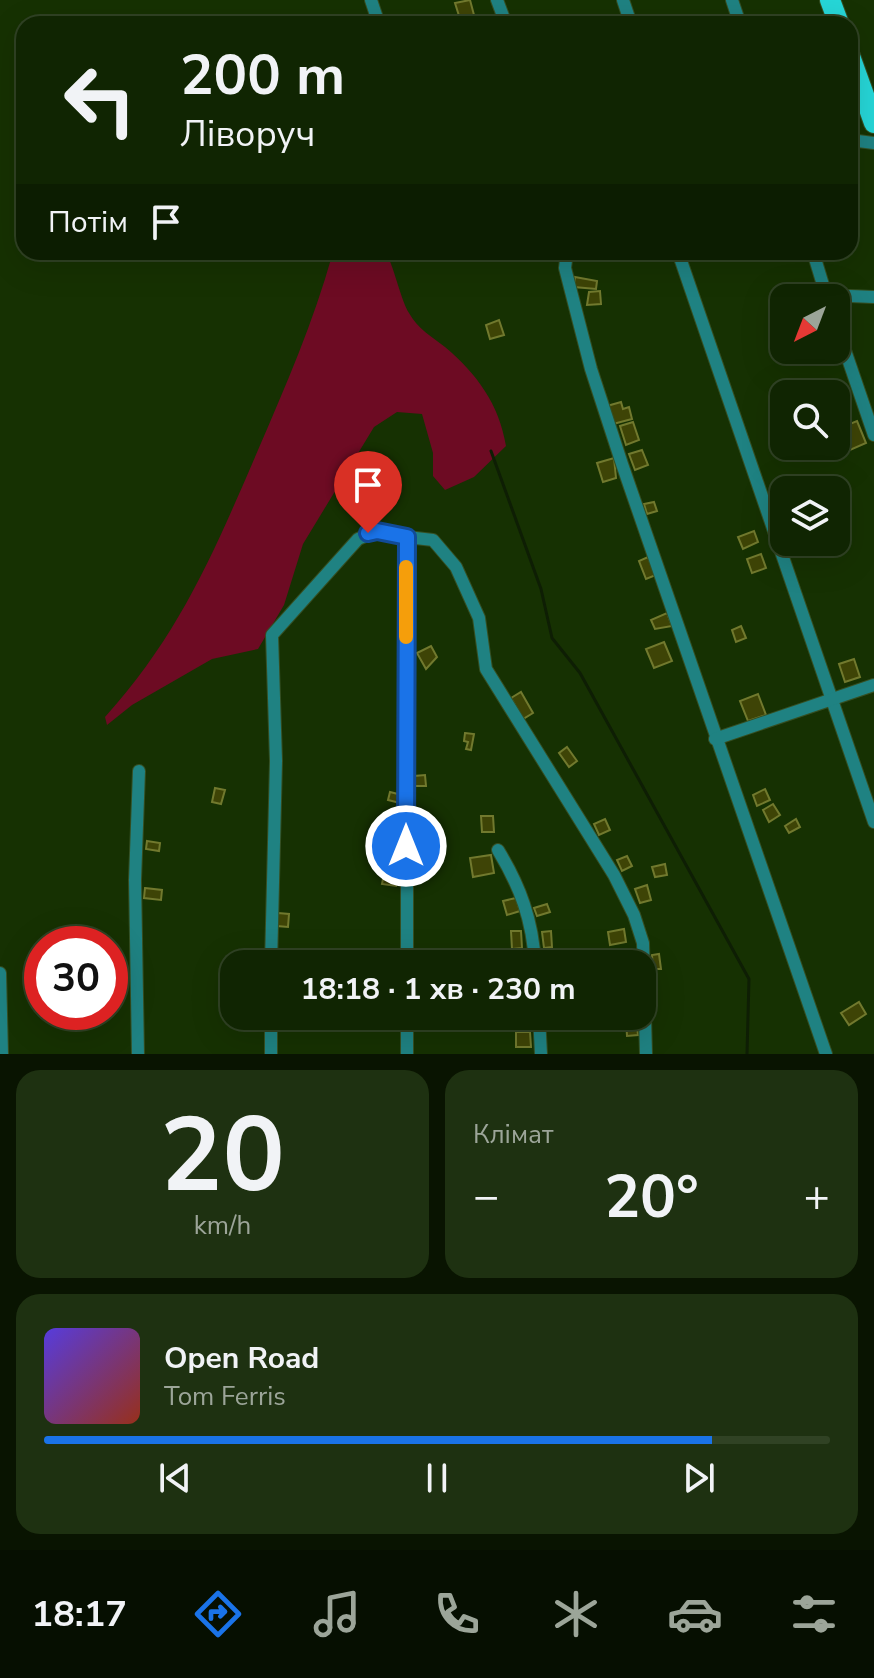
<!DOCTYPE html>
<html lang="uk">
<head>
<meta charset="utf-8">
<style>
	body { margin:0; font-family:"Nunito Sans",sans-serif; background:#1e3111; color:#f1f3f6; height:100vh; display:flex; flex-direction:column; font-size:30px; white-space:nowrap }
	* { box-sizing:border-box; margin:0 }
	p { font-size:26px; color:#9ca599 }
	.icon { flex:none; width:44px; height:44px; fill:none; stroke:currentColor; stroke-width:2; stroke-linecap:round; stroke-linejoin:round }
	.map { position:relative; height:1054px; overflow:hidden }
	.panel { display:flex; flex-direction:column; gap:16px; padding:16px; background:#091401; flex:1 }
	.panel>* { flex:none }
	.top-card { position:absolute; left:16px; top:16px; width:842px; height:244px; border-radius:24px; box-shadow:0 8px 32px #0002,0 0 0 2px #304224; background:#102502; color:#f1f3f6; overflow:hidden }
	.needle { width:52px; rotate:222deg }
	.fabs { position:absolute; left:770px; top:284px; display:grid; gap:16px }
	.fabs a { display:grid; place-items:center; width:80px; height:80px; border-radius:16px; background:#102502; box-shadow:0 8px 32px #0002,0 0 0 2px #304224; font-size:40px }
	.speed { position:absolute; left:24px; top:926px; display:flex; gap:16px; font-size:40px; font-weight:700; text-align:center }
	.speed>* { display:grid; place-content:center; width:104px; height:104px; border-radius:50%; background:#102502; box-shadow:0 8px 32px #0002,0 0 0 2px #304224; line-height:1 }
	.speed .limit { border:12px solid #d22; background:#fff; color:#111 }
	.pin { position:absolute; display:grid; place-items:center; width:68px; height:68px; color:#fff; margin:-82px -34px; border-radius:50% 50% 50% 0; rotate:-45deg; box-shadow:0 0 8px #0007 }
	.pin .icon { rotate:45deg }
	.me { position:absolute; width:88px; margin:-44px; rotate:0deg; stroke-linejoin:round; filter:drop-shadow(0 0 6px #0008) }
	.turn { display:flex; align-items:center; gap:28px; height:168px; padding:0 32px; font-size:36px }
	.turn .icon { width:104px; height:104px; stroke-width:2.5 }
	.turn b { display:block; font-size:56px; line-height:68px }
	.then { display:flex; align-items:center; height:76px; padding:0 32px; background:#0003; gap:16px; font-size:30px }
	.big { font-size:60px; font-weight:700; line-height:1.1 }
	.panel .card { flex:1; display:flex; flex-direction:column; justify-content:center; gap:12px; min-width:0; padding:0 28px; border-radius:24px; background:#1e3111 }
	.panel .dial { align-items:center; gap:0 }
	.dial b { font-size:104px; line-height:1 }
	.song { display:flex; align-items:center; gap:24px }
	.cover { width:96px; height:96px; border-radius:12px; background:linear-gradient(135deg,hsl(250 70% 55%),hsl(10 70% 35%)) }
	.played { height:8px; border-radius:4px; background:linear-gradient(90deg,#1a73e8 85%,#304224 85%) }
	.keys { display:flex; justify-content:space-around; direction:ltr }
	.heat { display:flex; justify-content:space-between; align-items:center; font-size:44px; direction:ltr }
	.panel .tiles { flex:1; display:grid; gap:16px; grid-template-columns:1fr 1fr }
	.card:last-child { grid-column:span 2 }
	.trip { position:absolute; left:220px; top:950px; width:436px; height:80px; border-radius:24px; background:#102502; box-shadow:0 8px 32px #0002,0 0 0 2px #304224; font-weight:700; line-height:80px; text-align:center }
	.tab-bar { display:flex; height:128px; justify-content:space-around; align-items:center; background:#060f01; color:#9ca599 }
	.tab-bar .icon { width:56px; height:56px }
	.tab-bar .on { color:#1a73e8 }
	.tab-bar b { font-size:36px; color:#f1f3f6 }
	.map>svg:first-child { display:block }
	.green { fill:#6d0b23 }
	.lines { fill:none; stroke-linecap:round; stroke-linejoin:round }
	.stream { stroke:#0e1e04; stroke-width:3 }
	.building { fill:#3e4406; stroke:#71792e; stroke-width:2 }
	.street-casing { stroke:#354f23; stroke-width:14 }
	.primary-casing { stroke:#354f23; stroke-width:22 }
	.street { stroke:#1f8282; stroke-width:12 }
	.primary { stroke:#26d6d7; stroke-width:20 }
	.route-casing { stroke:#114b97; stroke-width:20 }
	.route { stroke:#1a73e8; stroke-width:14 }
	.slow { stroke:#f59e0b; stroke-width:14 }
</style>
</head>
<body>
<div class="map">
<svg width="874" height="1054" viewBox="0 0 874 1054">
	<rect width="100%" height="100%" fill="#163102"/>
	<!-- green -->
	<path class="green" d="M333 252 387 254C395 271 401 300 409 313 417 328 432 337 445 347 477 374 499 404 506 446L474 477 445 490 433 476V453L422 414 397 412 374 427 303 544 284 605 258 649 212 659 132 705 107 725 105 717C180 634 214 552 258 450 286 385 314 321 333 252Z"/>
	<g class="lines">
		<!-- stream -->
		<path class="stream" d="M491 451 541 589 552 638 580 673 749 979 747 1054"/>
	</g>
	<!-- building -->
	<g class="building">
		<path d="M470 0 474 15 460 19 455 3Z"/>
		<path d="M575 277 597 281 596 289 574 287Z"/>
		<path d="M600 291 601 304 587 305 589 292Z"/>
		<path d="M499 320 504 335 490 339 486 325Z"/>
		<path d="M621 402 623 409 629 407 632 419 613 424 607 406Z"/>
		<path d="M857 421 866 443 850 450 840 428Z"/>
		<path d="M633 422 639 440 626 445 620 426Z"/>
		<path d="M642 450 648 465 635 470 629 454Z"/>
		<path d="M614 458 616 478 603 482 597 463Z"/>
		<path d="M793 477 799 490H784L783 505 774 485Z"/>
		<path d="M654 502 657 511 647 514 644 504Z"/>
		<path d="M754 531 758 542 743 549 738 537Z"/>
		<path d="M761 554 766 568 752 573 747 559Z"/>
		<path d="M648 557 656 575 646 579 639 561Z"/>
		<path d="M667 613 672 626 655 629 651 620Z"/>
		<path d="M741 626 746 638 736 642 732 630Z"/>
		<path d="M664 642 672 661 654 668 646 649Z"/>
		<path d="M431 646 437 657 426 669 417 653Z"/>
		<path d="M854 659 860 677 845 682 839 664Z"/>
		<path d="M521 692 533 713 523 719 511 698Z"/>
		<path d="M758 694 766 715 748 721 740 701Z"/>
		<path d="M465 733 474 734 471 750 466 749 468 742 464 741Z"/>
		<path d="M567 747 577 761 569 767 559 753Z"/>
		<path d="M425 775 426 786H414V776Z"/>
		<path d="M215 788 225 790 221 804 212 802Z"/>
		<path d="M765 789 770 800 757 806 753 795Z"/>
		<path d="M390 792 402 795 400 803 388 800Z"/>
		<path d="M773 804 780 815 769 822 763 810Z"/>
		<path d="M481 816H493L494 832H482Z"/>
		<path d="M605 819 610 830 599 835 594 824Z"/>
		<path d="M796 819 800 827 789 833 785 826Z"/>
		<path d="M147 841 160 843 159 851 146 849Z"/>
		<path d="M491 855 494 873 473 877 470 858Z"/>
		<path d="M627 856 632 866 622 871 617 860Z"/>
		<path d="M665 864 667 875 655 877 652 867Z"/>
		<path d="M384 874 398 876 396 886 382 884Z"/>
		<path d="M647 885 651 900 640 903 635 889Z"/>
		<path d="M145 888 162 890 161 900 144 898Z"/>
		<path d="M516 898 520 911 507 915 503 901Z"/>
		<path d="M547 904 550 912 537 916 534 908Z"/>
		<path d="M278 913 289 914 288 927 277 926Z"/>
		<path d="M624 929 626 942 610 945 608 932Z"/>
		<path d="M511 931H521L522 948 512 949Z"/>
		<path d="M551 931 552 947 544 948 542 932Z"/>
		<path d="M659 954 661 969H653L652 955Z"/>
		<path d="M859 1002 866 1014 849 1025 841 1013Z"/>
		<rect x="468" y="1016" width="10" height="14"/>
		<path d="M253 1017 264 1018 263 1029 252 1028Z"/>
		<path d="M636 1018 638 1035 627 1036 626 1019Z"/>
		<path d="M516 1032H530L531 1047H516Z"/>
	</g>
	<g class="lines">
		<defs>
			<g id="street">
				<path d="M371 0 379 24"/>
				<path d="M497 0 506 24"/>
				<path d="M623 0 631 24"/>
				<path d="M732 0 740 24"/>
				<path d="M850 140 874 143"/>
				<path d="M567 252 565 268 591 369 622 464 826 1054"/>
				<path d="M678 252 874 822"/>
				<path d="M813 252 827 298"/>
				<path d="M826 295 874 297"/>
				<path d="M836 324 874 435"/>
				<path d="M715 739 874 685"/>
				<path d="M498 850C520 886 533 921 535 964"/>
				<path d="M271 964 276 761 272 635 358 539 377 531 407 537"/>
				<path d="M407 964V537L433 540 456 567 479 618 486 669 614 875 634 915 643 943 646 1054"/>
				<path d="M0 973 2 1054"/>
				<path d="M271 1016V1054"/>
				<path d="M407 1016V1054"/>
				<path d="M539 1016 541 1054"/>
				<path d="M138 1054 135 880 139 771"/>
			</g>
			<g id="primary">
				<path d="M830 0 839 24"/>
				<path d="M850 56 874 123"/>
			</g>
		</defs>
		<!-- street casing -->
		<use href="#street" class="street-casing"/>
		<!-- primary casing -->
		<use href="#primary" class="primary-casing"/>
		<!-- street -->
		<use href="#street" class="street"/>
		<!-- primary -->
		<use href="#primary" class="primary"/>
	</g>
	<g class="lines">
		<defs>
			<path id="route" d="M368 533 377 531 407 537 406 846"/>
		</defs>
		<!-- route casing -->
		<use href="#route" class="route-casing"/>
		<!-- route -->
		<use href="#route" class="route"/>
		<!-- slow -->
		<path class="slow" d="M406 567V637"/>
	</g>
</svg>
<div class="fabs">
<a><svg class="needle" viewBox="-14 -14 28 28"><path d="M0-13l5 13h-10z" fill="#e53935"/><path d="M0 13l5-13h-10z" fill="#9ca599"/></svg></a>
<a><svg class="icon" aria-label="search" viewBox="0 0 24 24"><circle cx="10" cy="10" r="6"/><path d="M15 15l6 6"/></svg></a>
<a><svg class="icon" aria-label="layers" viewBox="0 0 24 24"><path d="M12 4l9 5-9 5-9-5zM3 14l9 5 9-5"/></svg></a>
</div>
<div class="speed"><div class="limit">30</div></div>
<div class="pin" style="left:368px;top:533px;background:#d93025"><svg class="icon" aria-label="arrive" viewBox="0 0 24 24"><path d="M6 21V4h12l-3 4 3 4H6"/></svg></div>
<svg class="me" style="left:406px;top:846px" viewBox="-20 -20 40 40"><circle r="17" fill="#1a73e8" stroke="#fff" stroke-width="3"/><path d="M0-11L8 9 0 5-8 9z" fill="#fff"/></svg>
<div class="trip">18:18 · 1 хв · 230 m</div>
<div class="top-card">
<div class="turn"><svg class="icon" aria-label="left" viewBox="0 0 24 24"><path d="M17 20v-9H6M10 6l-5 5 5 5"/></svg><div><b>200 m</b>Ліворуч</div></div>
<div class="then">Потім<svg class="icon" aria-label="arrive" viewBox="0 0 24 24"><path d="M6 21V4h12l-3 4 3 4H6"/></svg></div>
</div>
</div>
<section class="panel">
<div class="tiles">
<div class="card dial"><b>20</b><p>km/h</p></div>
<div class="card"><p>Клімат</p>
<div class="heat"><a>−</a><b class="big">20°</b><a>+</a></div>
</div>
<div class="card">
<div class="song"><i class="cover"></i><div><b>Open Road</b><p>Tom Ferris</p></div></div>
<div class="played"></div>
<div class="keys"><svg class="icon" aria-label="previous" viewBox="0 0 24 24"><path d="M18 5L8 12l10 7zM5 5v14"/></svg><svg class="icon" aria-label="pause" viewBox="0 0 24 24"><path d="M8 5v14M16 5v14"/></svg><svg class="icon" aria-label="next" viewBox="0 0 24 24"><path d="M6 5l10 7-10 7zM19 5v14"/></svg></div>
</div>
</div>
</section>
<nav class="tab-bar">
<b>18:17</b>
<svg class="icon on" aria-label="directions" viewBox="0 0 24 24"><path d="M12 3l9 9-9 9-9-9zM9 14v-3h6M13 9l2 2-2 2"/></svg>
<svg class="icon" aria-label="music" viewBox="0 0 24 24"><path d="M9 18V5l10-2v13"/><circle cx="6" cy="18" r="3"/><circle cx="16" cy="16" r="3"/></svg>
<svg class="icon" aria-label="phone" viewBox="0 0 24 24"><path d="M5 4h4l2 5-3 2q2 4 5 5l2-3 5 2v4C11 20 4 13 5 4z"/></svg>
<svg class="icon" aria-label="climate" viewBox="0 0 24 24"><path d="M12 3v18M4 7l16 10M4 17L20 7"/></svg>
<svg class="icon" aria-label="car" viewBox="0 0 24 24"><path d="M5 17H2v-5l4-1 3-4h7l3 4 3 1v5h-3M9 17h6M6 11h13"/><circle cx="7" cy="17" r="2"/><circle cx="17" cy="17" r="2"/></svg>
<svg class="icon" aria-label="filters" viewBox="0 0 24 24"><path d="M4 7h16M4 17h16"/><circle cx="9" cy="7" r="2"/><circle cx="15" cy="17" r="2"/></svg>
</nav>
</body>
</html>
